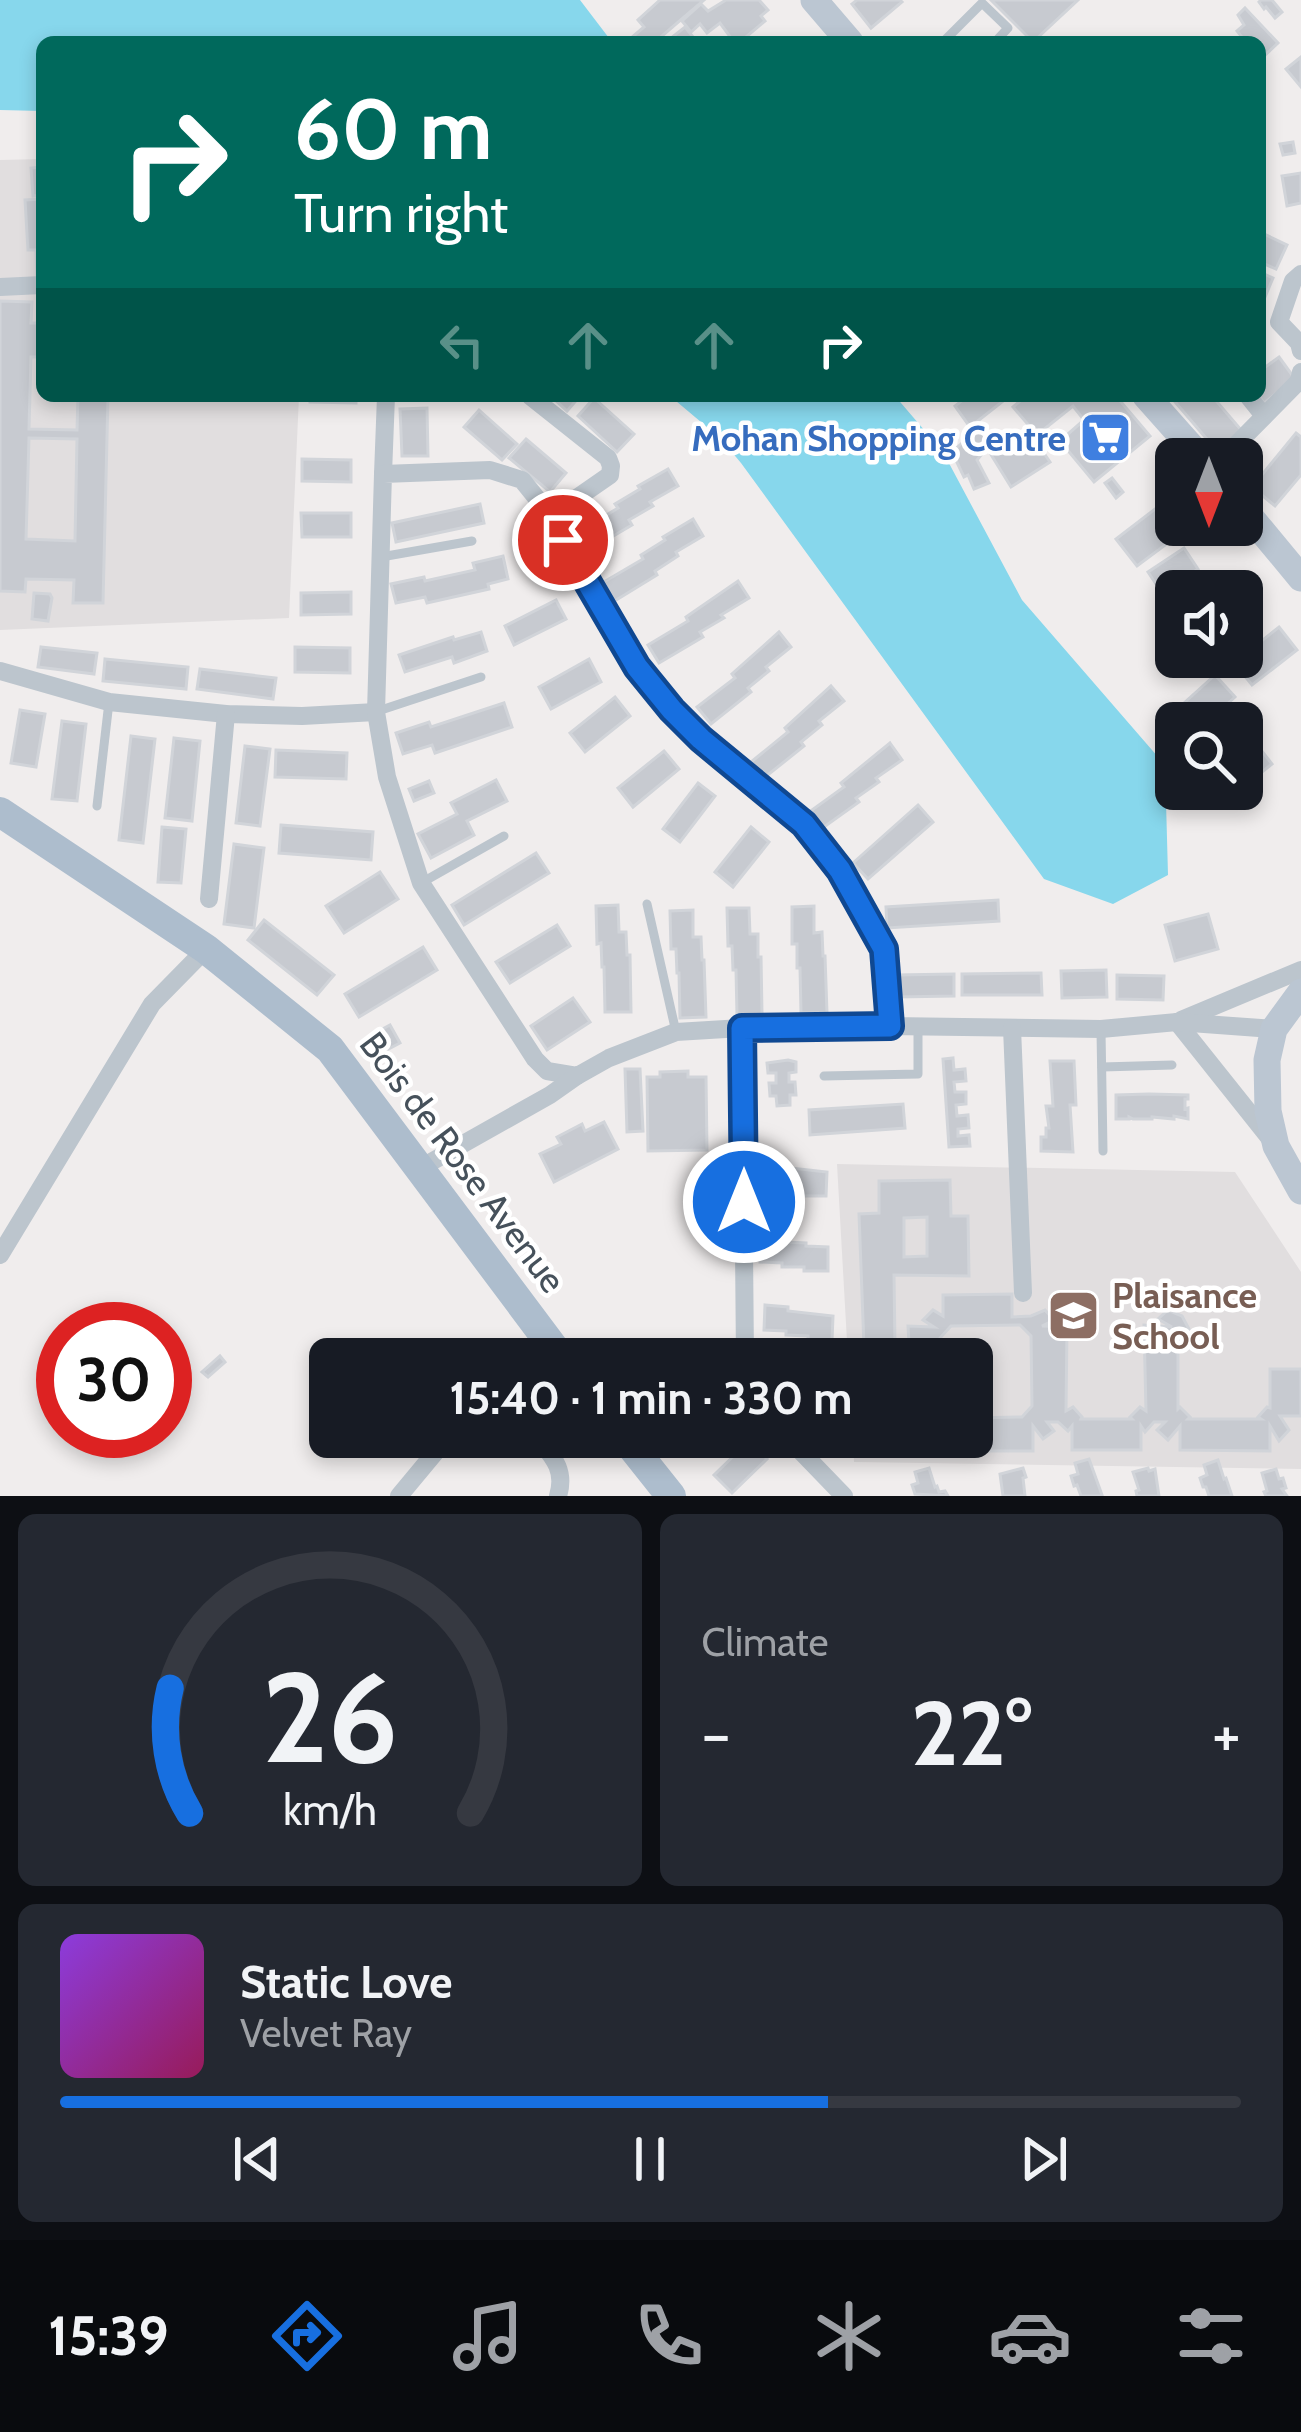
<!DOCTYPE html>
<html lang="en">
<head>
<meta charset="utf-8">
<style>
	body { margin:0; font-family:Cabin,sans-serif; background:#242831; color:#f1f3f6; height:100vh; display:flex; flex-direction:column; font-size:45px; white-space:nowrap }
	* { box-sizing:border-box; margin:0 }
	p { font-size:39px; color:#9ea1a6 }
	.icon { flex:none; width:66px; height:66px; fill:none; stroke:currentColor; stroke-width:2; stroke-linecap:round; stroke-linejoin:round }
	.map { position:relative; height:1496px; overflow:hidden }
	.drawer { display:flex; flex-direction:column; gap:18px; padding:18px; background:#0d0f14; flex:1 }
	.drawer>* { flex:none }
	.guide { position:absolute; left:36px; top:36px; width:1230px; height:366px; border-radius:18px; box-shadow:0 6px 18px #0003; background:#00695c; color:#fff; overflow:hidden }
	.needle { width:78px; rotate:180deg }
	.buttons { position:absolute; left:1155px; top:438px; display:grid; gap:24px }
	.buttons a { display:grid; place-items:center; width:108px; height:108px; border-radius:18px; background:#171b24; box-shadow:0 6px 18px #0003; font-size:60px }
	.speed { position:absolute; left:36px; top:1302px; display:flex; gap:24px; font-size:60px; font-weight:700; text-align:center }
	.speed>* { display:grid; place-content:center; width:156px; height:156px; border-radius:50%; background:#171b24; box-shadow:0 6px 18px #0003; line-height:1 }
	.speed .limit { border:18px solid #d22; background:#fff; color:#111 }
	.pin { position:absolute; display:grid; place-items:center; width:102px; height:102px; color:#fff; margin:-51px; border:6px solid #fff; border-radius:50%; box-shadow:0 3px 12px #0007 }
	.me { position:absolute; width:132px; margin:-66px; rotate:0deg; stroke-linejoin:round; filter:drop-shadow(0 0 9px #0008) }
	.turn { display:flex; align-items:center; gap:42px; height:252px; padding:0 60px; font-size:54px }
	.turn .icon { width:156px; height:156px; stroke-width:2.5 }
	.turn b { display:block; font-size:84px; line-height:102px }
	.lanes { display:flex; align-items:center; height:114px; padding:0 60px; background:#0003; justify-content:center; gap:60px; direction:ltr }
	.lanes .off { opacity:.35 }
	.big { font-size:90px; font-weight:800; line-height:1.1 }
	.drawer .widget { flex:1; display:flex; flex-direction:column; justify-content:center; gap:18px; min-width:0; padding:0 42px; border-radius:18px; background:#242831 }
	.drawer .dial { align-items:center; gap:0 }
	.dial svg { height:312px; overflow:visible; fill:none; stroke:#363941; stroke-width:7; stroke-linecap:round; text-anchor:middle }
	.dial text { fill:#f1f3f6; stroke:none }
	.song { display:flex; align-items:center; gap:36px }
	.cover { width:144px; height:144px; border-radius:18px; background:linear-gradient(135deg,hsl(270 70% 55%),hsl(330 70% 35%)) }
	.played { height:12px; border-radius:6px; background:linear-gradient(90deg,#176fe0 65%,#363941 65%) }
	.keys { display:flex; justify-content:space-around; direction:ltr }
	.heat { display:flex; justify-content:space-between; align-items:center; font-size:66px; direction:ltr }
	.drawer .tiles { flex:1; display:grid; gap:18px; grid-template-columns:1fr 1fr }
	.widget:last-child { grid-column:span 2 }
	.trip { position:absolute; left:309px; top:1338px; width:684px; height:120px; border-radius:18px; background:#171b24; box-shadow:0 6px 18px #0003; font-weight:800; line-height:120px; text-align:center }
	.tabs { display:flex; height:192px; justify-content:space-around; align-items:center; background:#090b0e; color:#9ea1a6 }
	.tabs .icon { width:84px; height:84px }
	.tabs .current { color:#176fe0 }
	.tabs b { font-size:54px; color:#f1f3f6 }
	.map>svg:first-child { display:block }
	.education { fill:#e1dedf }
	.water { fill:#87d7ec }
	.building { fill:#c7cad0; stroke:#d1d4d9; stroke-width:3; fill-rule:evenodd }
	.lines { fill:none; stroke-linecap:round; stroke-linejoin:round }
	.service { stroke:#bcc5cd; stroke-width:9 }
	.minor { stroke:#bcc5cd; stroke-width:18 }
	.secondary { stroke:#bbc6d2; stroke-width:27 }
	.primary { stroke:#adbdcd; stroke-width:30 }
	.route-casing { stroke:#0f4892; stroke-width:30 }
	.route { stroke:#176fe0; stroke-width:21 }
	.labels { text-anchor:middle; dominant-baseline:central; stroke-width:9; stroke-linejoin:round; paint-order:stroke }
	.shop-label { font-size:36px; font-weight:bold; fill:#366cbe; stroke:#fff; text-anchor:end }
	.street-label { font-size:36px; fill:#46515b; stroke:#fff }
	.education-label { font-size:36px; font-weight:bold; fill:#785e54; stroke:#fff; text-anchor:start }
</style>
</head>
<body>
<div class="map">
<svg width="1301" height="1496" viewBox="0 0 1301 1496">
	<rect width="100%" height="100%" fill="#f0eded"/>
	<!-- education -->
	<g class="education">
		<path d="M42 159V396H299L289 618 0 630V160Z"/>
		<path d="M837 1164 1235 1172 1301 1272V1469L854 1462 853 1437H972V1359H848Z"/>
	</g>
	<!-- water -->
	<g class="water">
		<path d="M0 0H580L612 42H42V111L0 110Z"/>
		<path d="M670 396H895L943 452 1022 600 1165 765 1168 875 1113 904 1044 879 741 463 720 438Z"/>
	</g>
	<!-- building -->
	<g class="building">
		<path d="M660 0H704L655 42H634L630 39 644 27 638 20Z"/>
		<path d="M726 0H759L768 10 761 16 765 21 740 42H734L720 23 707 33 700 24 691 32 682 21 701 4 708 11Z"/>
		<path d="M857 0H900L902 2 871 28 852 4Z"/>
		<path d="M991 0H1078L1033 42Z"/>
		<path d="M1261 0H1272L1282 12 1275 18 1266 7 1264 9 1259 2Z"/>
		<path d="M1245 8 1278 43 1261 59 1260 42H1246L1237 31 1244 25 1238 15Z"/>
		<path d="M685 27 697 42H666Z"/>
		<path d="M1301 57V87L1286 69Z"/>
		<path d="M1293 142 1295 153 1283 155 1280 144Z"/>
		<path d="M42 167V195L33 196 31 168Z"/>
		<path d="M1301 173V203L1287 206 1282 176Z"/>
		<path d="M42 199V250H28L25 200Z"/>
		<path d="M1260 232 1287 245 1276 269 1260 262Z"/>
		<path d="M36 252H42V280H37Z"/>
		<path d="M1260 272 1273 278 1265 297 1260 295Z"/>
		<path d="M0 301 32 302 31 323H42V357H31L29 429 77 430 78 396H108L103 603H73L74 580 26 579 25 592 0 591ZM29 438 77 439 75 541 26 539Z"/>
		<path d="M1279 357 1295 379 1264 403 1259 396 1260 371Z"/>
		<path d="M310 396H356V403L310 402Z"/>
		<path d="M551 396H580L567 411Z"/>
		<path d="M968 396H998L1002 402 970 427 955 406Z"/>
		<path d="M1026 396H1116L1150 436 1094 482 1060 441 1084 420 1073 406 1037 435 1013 407Z"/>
		<path d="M1170 396H1212L1242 431 1218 452Z"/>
		<path d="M594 398 634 434 617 452 578 416Z"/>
		<path d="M427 408 428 456H402L400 409Z"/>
		<path d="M479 410 517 444 502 460 464 427Z"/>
		<path d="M979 428 988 437 977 448 982 454 977 460 989 483 974 489 968 475 964 477 952 452Z"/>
		<path d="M1028 430 1050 462 1011 487 990 453Z"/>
		<path d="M1296 433 1301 437V475L1275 506 1252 487Z"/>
		<path d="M526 439 566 473 550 492 509 458Z"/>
		<path d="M302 459 351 460V482L302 481Z"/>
		<path d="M668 469 678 486 650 502 653 506 629 520 632 525 588 551 577 533 618 508 615 504 640 489 638 486Z"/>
		<path d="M1112 478 1123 492 1116 498 1105 483Z"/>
		<path d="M1176 493V525H1192L1137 566 1116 539Z"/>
		<path d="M480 504 484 523 396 542 392 523Z"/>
		<path d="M301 513H351V537H302Z"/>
		<path d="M693 519 703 536 676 552 678 556 655 571 657 575 613 602 602 583 643 559 641 555 665 540 663 537Z"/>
		<path d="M1184 548 1198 569 1162 593 1148 572Z"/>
		<path d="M503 556 508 579 488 584 489 589 427 603 425 597 396 603 391 584 424 577 425 581 475 570 473 563Z"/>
		<path d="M738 581 749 598 721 615 724 618 700 632 703 637 659 663 648 645 688 621 686 617Z"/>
		<path d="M351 592V614L301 615V593Z"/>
		<path d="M34 593 50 594 52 598 48 621 32 619Z"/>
		<path d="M556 600 566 619 514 645 505 626Z"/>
		<path d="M1242 605 1254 625 1242 633Z"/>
		<path d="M1279 627 1297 650 1252 685 1234 663Z"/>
		<path d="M481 632 487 651 454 663 452 657 405 672 399 655 453 637 454 640Z"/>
		<path d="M779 632 791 647 766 667 769 671 748 688 751 692 711 724 697 707 735 678 732 674Z"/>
		<path d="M41 647 97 653 94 674 38 667Z"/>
		<path d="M295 647 350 648V673L295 672Z"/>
		<path d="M105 659 188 667 186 689 103 681Z"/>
		<path d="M589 659 601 682 551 709 539 687Z"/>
		<path d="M200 669 276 678 273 699 197 689Z"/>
		<path d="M1215 675 1235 697 1206 723H1202L1184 703Z"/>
		<path d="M831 686 844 701 819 721 822 725 801 742 804 746 764 778 751 762 788 732 785 728Z"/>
		<path d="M615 697 630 716 585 752 570 733Z"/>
		<path d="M504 703 512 727 435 753 432 745 403 754 396 733 429 722 431 727Z"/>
		<path d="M20 710 45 714 36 767 11 763Z"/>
		<path d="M62 721 86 724 77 801 52 799Z"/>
		<path d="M1242 726 1272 764 1243 787 1242 786Z"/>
		<path d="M131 736 155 739 143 843 119 840Z"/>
		<path d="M174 738 200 741 192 821 165 818Z"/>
		<path d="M890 743 902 760 876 778 879 782 856 798 859 802 817 832 805 815 844 787 841 783Z"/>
		<path d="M245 746 270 749 260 826 236 823Z"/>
		<path d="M276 750 347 753 346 779 275 777Z"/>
		<path d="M664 751 679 769 633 807 618 788Z"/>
		<path d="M496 780 507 801 467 821 474 835 431 858 418 834 457 814 451 803Z"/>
		<path d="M429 781 434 793 414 801 409 789Z"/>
		<path d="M698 783 715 796 680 842 663 829Z"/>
		<path d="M918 805 933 822 868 879 853 863Z"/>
		<path d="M281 825 373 832 371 860 279 853Z"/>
		<path d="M162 827 186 829 181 883 158 882Z"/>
		<path d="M751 827 769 842 733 887 715 872Z"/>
		<path d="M234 844 264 848 254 928 224 924Z"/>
		<path d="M536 853 549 873 464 925 452 905Z"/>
		<path d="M380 872 398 899 344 933 326 906Z"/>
		<path d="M998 900 999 921 887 928 886 907Z"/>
		<path d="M618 905 619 932H626L627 955H630L631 1012H605L604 967H602L601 943 597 944 596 906Z"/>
		<path d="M814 906V933L822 932 823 956H825L827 1013H801L800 968H797V944H792V907Z"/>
		<path d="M727 908H749L750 934H758V957H761L762 1014 737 1015 736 970H733L732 946H728Z"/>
		<path d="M693 910V937H701L702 960H704L706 1017 680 1018 679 973H677L676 949H671L670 911Z"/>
		<path d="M1208 914 1218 949 1175 961 1165 925Z"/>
		<path d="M264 920 334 975 317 995 248 940Z"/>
		<path d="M557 925 570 946 510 983 496 962Z"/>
		<path d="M423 947 437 970 359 1017 345 994Z"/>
		<path d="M1106 970 1107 997 1062 998 1061 971Z"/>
		<path d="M1041 973 1042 995H962V974Z"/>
		<path d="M954 974V996L897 997 896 975Z"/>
		<path d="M1117 975 1164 976 1163 1000 1117 999Z"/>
		<path d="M573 998 590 1022 547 1050 531 1026Z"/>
		<path d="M390 1025 400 1043 381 1053 371 1035Z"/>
		<path d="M953 1058 954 1070 965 1069 966 1081 954 1082 955 1092H966V1104L956 1105 957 1116 968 1115 969 1128 958 1129V1136L969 1135 970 1146 949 1147 943 1059Z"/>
		<path d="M788 1060 796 1062V1072L789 1073V1082H795L796 1095H790V1105L777 1106 776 1096H770L769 1083H776V1073H768L767 1063Z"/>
		<path d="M1050 1061H1074L1076 1105H1070L1073 1152 1041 1151V1137H1046V1128H1049L1046 1106H1053Z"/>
		<path d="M625 1069H640L643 1131 627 1132Z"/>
		<path d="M688 1071V1077H706L707 1150 648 1151 647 1077H660V1072Z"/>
		<path d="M1149 1094 1188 1095V1099H1185V1109L1188 1108V1119L1174 1116V1119L1152 1117V1119H1133L1129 1117V1119H1116V1095Z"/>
		<path d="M903 1104 905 1128 810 1135 809 1110Z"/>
		<path d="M604 1122 618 1149 554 1182 540 1154 561 1144 557 1137 582 1124 585 1131Z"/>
		<path d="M758 1162 782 1163V1167L827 1172 826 1196H803V1192H780V1187H758Z"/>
		<path d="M950 1180 951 1216H968L969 1276 894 1275 895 1346 864 1347 859 1214 879 1213V1181ZM927 1217V1256L904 1257V1218Z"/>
		<path d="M760 1237 784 1238 783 1242 806 1243V1246L828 1247V1271H804V1267H782V1263L760 1262Z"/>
		<path d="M1012 1294V1317L1031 1316 1045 1310 1054 1320 1042 1326 1067 1327 1066 1411 1073 1407 1082 1417 1081 1419H1132L1130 1417 1140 1407 1146 1411 1144 1325 1172 1327 1158 1319 1168 1310 1182 1316 1190 1331 1180 1340 1178 1337V1409L1180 1407 1190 1417 1188 1419H1261L1258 1417 1267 1407 1270 1408V1369H1301V1416H1280L1289 1430 1279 1441 1270 1426V1451L1180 1450V1426L1168 1440 1157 1430 1165 1422H1154L1145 1432 1141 1426V1450H1072V1426L1068 1431 1058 1422H1047L1054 1431 1043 1439 1033 1426V1451H943V1437H972V1418L1022 1417 1032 1406 1031 1336 1020 1325 951 1326 940 1338 941 1359H910L908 1326 934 1327 923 1320 933 1310 943 1316V1295Z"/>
		<path d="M765 1305 788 1307V1311L833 1316 832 1341 808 1340V1336L786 1335V1331L764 1330Z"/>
		<path d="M220 1356 225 1362 208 1377 202 1372Z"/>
		<path d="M676 1437H706L710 1441 695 1455 681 1439 678 1442Z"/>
		<path d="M749 1441 767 1459 732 1493 714 1475Z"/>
		<path d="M1089 1459 1102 1495 1100 1496H1081L1077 1485 1074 1486 1071 1476 1078 1474 1075 1463Z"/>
		<path d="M1218 1460 1224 1479 1226 1478 1232 1496H1209L1206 1487H1203L1200 1478 1207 1475 1204 1465Z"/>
		<path d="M929 1468 935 1487 937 1486 939 1492 945 1491 948 1496 915 1494 912 1485 918 1483 915 1472Z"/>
		<path d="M1023 1468 1026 1477 1023 1478 1025 1496H1003L1000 1474Z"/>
		<path d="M1148 1468 1149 1471 1155 1469 1159 1496H1137L1136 1491 1139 1490 1133 1472Z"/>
		<path d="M1276 1469 1279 1479 1283 1478 1286 1488 1282 1489 1287 1496H1266L1264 1492 1267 1491 1262 1473Z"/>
	</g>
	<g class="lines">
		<!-- service -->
		<g class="service">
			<path d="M943 42 982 3 1008 28 995 42"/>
			<path d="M381 557 472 541"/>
			<path d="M378 711 481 677"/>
			<path d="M97 806 109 702"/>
			<path d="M421 883 504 836"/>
			<path d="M647 904 676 1032"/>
			<path d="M1101 1031 1103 1151"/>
			<path d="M1102 1067 1172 1065"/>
			<path d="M824 1076 918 1074V1028"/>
		</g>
		<!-- minor -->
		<g class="minor">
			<path d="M1301 274 1293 281 1279 322 1299 343 1301 351"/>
			<path d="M0 287 42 285"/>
			<path d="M530 396 608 458 611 466 610 475 551 516"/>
			<path d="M1248 396 1264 416"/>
			<path d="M1222 459 1299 381 1301 372"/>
			<path d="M383 474 386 396"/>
			<path d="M0 671 109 702 226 714 302 716 376 712"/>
			<path d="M209 899 226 714"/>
			<path d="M1181 1020 1301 970"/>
			<path d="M1177 1022 1271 1140"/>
			<path d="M890 1026 884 949 840 870 804 824 701 739 672 710 637 667 551 516 522 480 490 470 383 474 376 712 387 777 421 883 535 1059 547 1071 577 1076 609 1058 676 1032 742 1028 890 1026 1101 1029 1177 1022 1274 1029"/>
			<path d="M742 1028 745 1359"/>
			<path d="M1012 1028 1023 1293"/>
			<path d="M424 1166 550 1095 577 1076"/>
			<path d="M0 1255 152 1004 206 949"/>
			<path d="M537 1437C553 1457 566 1470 558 1496"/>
			<path d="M787 1437 844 1496"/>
			<path d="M399 1496 448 1437"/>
		</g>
		<!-- secondary -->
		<g class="secondary">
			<path d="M814 0 850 42"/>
			<path d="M1146 396 1202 459"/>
			<path d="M1242 507 1301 578"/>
			<path d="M1301 992 1274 1029 1267 1060 1268 1111 1276 1146 1301 1191"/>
		</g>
		<!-- primary -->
		<g class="primary">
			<path d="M0 812 206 949 330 1049 562 1359"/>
			<path d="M624 1437 671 1496"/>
		</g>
	</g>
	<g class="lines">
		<defs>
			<path id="route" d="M563 540 637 667 672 710 701 739 804 824 840 870 884 949 890 1026 742 1028 744 1202"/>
		</defs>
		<!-- route casing -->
		<use href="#route" class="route-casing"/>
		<!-- route -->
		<use href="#route" class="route"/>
	</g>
	<!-- icons -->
	<defs>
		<symbol id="supermarket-square" viewBox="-11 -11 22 22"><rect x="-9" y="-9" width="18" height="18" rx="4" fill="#3f7fe0" stroke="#fff"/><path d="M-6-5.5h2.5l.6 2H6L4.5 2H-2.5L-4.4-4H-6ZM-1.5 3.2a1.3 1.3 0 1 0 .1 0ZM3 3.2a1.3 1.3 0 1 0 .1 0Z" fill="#fff"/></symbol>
		<symbol id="school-square" viewBox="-11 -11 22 22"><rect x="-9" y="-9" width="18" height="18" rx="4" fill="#8d6e63" stroke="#fff"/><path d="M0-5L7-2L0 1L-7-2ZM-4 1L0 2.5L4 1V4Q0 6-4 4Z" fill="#fff"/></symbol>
	</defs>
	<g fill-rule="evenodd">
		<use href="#supermarket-square" x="1076" y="408" width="59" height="59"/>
		<use href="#school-square" x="1044" y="1286" width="59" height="59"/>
	</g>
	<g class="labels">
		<!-- shop labels -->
		<g class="shop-label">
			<text x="1066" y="438">Mohan Shopping Centre</text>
		</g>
		<!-- street labels -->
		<g class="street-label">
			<text transform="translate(463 1162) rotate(53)">Bois de Rose Avenue</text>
		</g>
		<!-- education labels -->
		<g class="education-label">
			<text x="1112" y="1295">Plaisance<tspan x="1112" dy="41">School</tspan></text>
		</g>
	</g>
</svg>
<div class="buttons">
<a><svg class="needle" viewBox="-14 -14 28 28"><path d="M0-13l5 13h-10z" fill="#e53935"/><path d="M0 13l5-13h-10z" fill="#9ea1a6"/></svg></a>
<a><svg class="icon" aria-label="sound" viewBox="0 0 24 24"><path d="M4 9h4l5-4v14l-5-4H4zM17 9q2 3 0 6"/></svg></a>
<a><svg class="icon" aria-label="search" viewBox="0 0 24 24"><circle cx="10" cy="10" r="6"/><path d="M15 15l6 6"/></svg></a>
</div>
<div class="speed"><div class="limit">30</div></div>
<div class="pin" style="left:563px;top:540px;background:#d93025"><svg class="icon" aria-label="arrive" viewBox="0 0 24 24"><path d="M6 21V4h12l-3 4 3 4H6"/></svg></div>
<svg class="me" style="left:744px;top:1202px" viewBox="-20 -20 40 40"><circle r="17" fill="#176fe0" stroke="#fff" stroke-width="3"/><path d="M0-11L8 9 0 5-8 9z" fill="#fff"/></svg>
<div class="trip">15:40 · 1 min · 330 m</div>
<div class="guide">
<div class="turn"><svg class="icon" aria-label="right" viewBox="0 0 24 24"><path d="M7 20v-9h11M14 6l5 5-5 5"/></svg><div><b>60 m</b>Turn right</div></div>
<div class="lanes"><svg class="icon off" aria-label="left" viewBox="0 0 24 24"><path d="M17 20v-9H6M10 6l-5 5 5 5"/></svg><svg class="icon off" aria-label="ahead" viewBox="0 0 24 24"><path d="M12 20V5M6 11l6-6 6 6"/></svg><svg class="icon off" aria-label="ahead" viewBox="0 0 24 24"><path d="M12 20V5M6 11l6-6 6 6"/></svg><svg class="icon" aria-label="right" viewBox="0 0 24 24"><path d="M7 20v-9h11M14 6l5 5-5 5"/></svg></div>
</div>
</div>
<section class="drawer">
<div class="tiles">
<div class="widget dial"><svg viewBox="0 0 100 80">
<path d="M14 69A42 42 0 1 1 86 69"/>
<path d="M14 69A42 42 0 0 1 9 37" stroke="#176fe0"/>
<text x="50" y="56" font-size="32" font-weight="700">26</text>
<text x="50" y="72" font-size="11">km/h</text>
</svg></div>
<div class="widget"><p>Climate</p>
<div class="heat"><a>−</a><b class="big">22°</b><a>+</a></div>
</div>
<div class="widget">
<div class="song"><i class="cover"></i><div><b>Static Love</b><p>Velvet Ray</p></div></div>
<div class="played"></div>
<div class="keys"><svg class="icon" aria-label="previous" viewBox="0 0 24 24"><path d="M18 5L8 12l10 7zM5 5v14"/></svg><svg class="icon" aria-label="pause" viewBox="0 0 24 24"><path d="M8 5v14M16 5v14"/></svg><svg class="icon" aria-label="next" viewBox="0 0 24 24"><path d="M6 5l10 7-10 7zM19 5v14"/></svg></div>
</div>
</div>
</section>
<nav class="tabs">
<b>15:39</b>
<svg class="icon current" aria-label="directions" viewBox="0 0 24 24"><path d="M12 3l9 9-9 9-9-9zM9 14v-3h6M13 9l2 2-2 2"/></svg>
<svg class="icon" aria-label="music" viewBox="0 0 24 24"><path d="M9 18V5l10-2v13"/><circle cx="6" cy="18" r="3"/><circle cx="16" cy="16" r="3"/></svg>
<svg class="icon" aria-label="phone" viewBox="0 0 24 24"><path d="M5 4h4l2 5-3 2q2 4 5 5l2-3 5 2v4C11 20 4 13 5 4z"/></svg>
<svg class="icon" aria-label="climate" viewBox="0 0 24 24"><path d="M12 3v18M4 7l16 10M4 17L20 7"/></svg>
<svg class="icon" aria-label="car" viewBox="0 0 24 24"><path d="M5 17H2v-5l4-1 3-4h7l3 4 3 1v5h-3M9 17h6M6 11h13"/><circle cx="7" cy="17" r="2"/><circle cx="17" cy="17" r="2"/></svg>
<svg class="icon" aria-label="filters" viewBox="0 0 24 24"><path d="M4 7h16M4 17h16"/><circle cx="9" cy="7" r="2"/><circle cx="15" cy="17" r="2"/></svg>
</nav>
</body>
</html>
